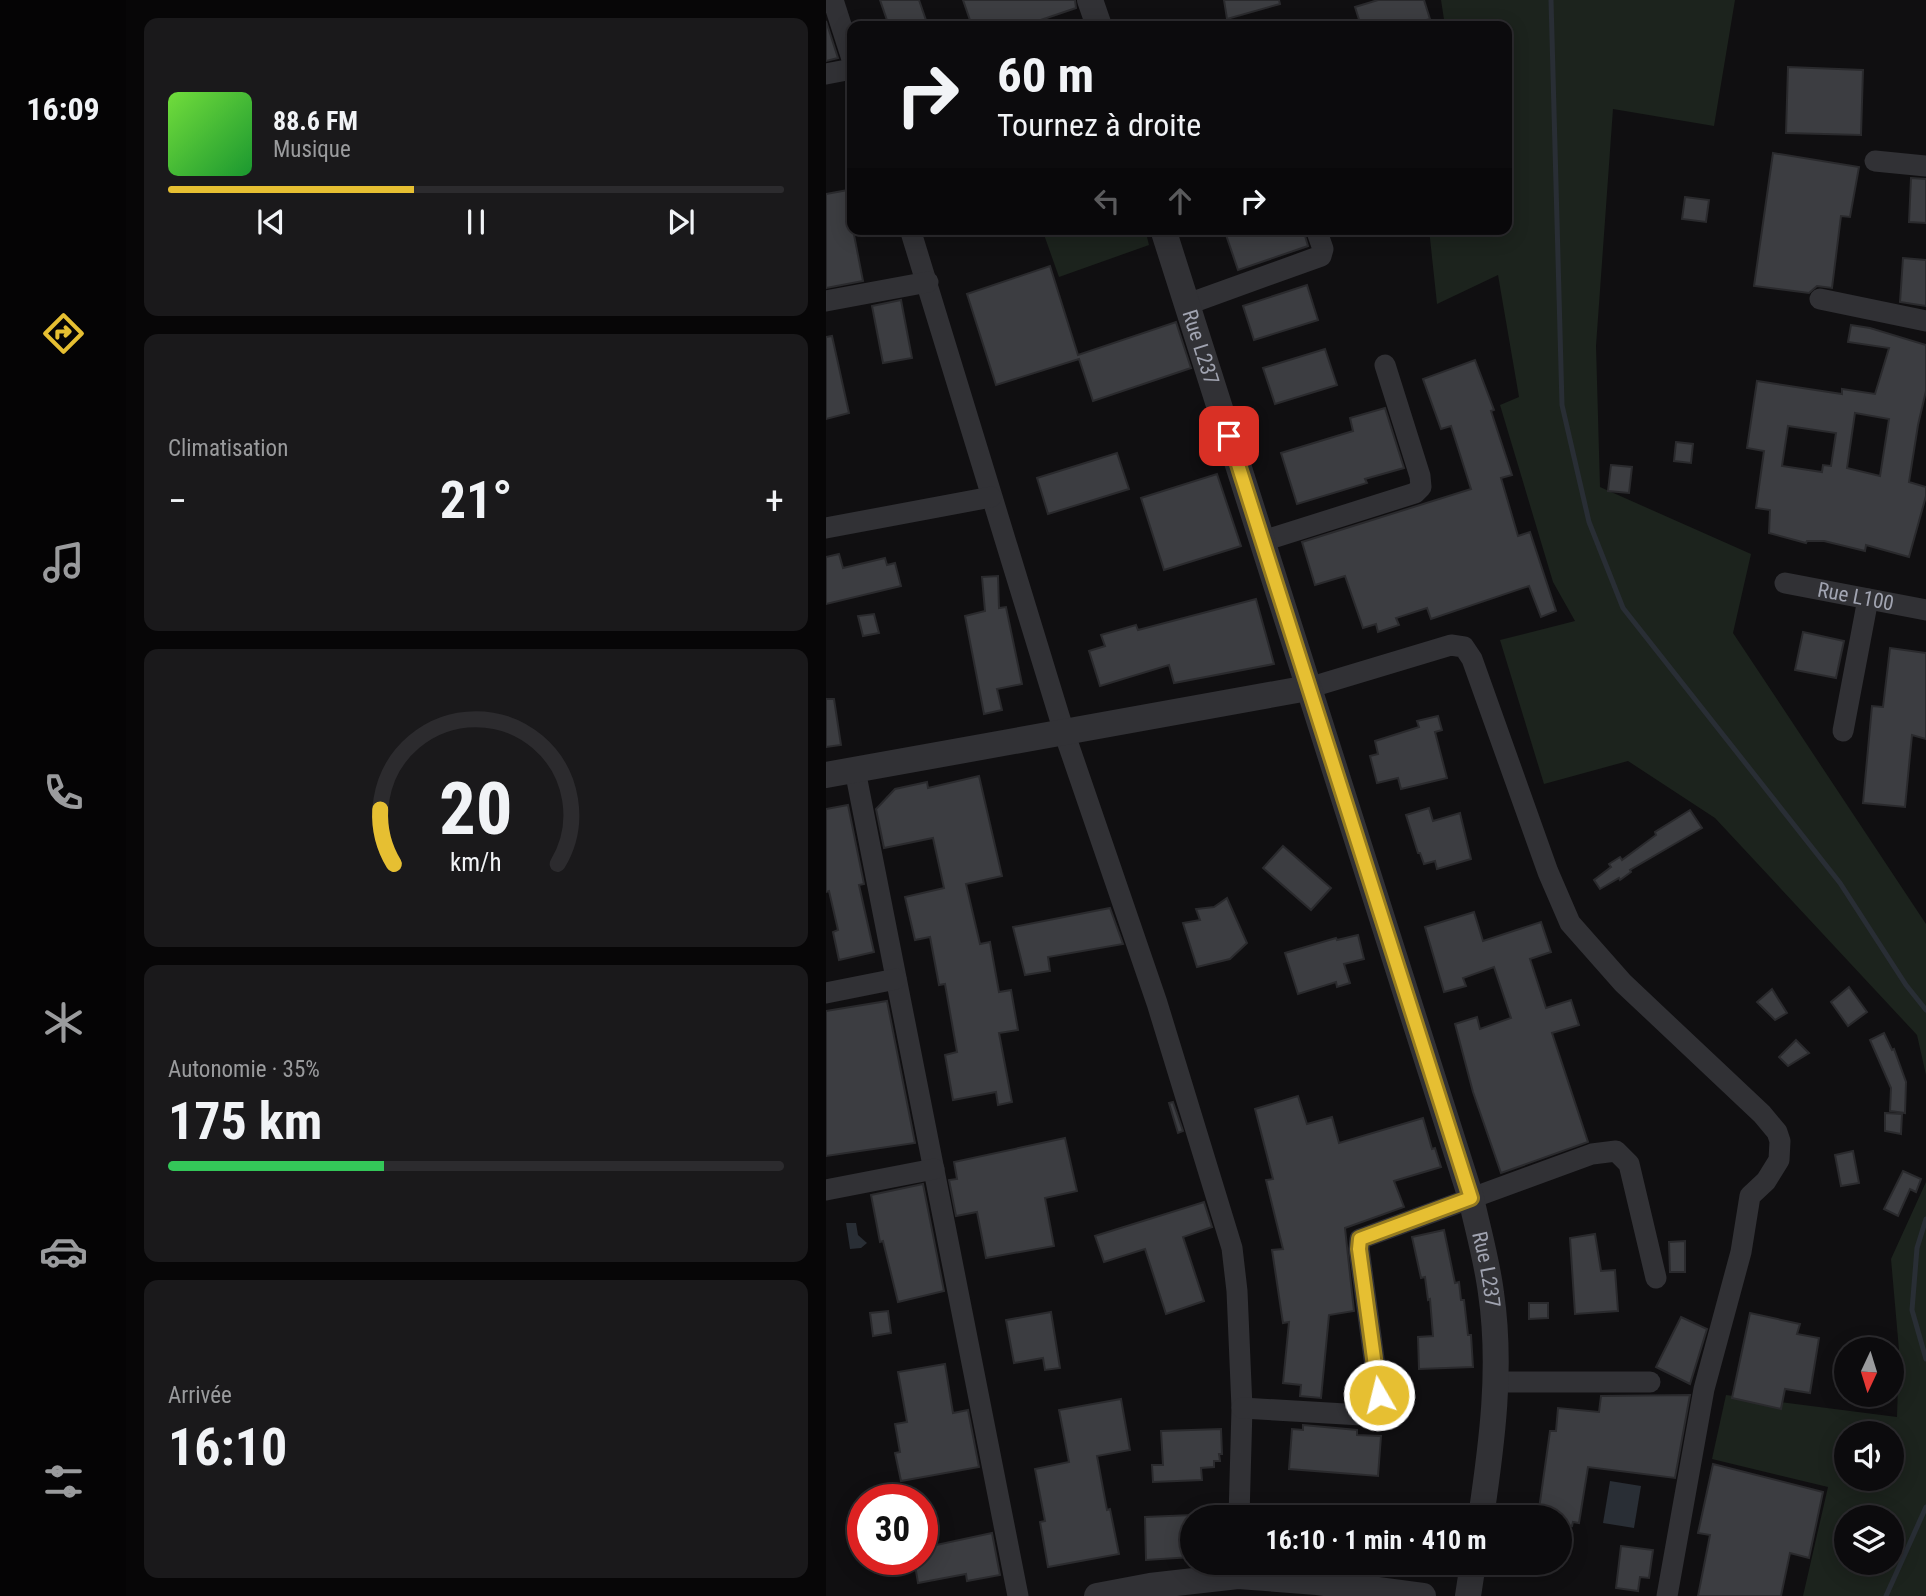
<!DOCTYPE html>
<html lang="fr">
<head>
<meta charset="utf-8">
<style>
	body { margin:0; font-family:"Roboto Condensed",sans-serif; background:#1a191b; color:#f1f3f6; height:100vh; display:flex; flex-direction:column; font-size:26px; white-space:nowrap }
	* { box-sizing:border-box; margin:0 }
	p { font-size:23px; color:#9a9b9d }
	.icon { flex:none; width:38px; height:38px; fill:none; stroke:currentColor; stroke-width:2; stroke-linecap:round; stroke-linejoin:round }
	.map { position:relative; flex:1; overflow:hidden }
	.drawer { display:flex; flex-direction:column; gap:18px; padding:18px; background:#070607; width:700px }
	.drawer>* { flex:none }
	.banner { position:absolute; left:21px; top:21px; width:665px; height:214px; border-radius:14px; box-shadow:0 4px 18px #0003,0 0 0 2px #2c2b2e; background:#0c0b0d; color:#f1f3f6; overflow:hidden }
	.needle { width:46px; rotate:184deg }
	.tools { position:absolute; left:1008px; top:1337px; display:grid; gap:14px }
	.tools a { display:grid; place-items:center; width:70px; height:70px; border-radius:50%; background:#0c0b0d; box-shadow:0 4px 18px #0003,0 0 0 2px #2c2b2e; font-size:35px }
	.speed { position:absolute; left:21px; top:1484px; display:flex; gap:14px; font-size:35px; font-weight:700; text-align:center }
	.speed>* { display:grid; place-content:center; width:91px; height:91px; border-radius:50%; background:#0c0b0d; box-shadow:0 4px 18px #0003,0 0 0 2px #2c2b2e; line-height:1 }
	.speed .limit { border:10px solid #d22; background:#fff; color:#111 }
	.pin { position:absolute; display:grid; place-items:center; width:60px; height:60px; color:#fff; margin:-30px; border-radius:14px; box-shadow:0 4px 10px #0006 }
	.me { position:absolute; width:77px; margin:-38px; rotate:352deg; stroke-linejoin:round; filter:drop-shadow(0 0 5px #0008) }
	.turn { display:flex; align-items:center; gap:24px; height:147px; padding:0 35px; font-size:32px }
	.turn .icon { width:91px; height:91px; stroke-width:2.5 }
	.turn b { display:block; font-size:49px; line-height:60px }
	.lanes { display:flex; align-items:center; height:66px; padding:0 35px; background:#0003; justify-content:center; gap:35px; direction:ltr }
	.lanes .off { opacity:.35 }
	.big { font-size:52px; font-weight:700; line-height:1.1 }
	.drawer .card { flex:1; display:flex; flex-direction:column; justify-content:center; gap:10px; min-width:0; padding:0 24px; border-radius:14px; background:#1a191b }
	.drawer .dial { align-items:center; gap:0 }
	.dial svg { height:182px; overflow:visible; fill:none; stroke:#2c2b2e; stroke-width:7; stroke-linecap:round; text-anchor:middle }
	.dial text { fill:#f1f3f6; stroke:none }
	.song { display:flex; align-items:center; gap:21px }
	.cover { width:84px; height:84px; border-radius:10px; background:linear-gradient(135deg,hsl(100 70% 55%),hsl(130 70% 35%)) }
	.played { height:7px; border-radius:4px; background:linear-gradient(90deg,#e6bf32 40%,#2c2b2e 40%) }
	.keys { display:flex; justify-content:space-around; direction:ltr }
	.heat { display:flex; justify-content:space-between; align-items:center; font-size:38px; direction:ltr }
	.charge { height:10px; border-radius:5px; background:linear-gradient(90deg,#34c759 35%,#2c2b2e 0) }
	.trip { position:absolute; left:354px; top:1505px; width:392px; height:70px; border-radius:35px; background:#0c0b0d; box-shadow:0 4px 18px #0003,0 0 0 2px #2c2b2e; font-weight:700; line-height:70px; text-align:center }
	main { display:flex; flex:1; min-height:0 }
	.menu { display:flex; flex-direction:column; width:126px; justify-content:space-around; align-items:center; background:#050405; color:#9a9b9d }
	.menu .icon { width:49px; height:49px }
	.menu .active { color:#e6bf32 }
	.menu b { font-size:32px; color:#f1f3f6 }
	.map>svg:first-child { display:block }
	.green { fill:#1c231d; fill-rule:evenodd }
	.water { fill:#292e35 }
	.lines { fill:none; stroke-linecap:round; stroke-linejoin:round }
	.stream { stroke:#292e35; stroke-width:5 }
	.building { fill:#3c3d41; stroke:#2a2a2d; stroke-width:2; fill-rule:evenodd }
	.minor { stroke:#313135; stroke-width:21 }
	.tertiary { stroke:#313135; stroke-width:26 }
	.route-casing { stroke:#967c20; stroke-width:18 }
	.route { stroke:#e6bf32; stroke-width:12 }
	.labels { text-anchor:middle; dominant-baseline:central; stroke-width:7; stroke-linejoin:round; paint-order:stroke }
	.street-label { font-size:21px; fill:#a1a4b1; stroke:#0b0b0c }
</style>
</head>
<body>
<main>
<nav class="menu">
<b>16:09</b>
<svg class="icon active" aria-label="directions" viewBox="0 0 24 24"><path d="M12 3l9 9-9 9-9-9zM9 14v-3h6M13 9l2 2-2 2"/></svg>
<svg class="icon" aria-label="music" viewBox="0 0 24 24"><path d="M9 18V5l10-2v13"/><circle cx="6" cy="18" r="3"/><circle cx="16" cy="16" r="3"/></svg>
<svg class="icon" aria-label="phone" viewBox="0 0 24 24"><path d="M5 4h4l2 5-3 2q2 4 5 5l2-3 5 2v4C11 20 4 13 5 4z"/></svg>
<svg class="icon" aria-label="climate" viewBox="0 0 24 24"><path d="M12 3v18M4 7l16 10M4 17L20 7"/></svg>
<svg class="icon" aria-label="car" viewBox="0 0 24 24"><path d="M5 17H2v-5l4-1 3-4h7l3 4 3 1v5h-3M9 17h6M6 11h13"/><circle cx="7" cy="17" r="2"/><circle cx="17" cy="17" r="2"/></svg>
<svg class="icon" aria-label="filters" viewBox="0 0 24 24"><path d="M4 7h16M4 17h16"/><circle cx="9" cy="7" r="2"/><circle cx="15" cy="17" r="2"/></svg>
</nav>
<section class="drawer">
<div class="card">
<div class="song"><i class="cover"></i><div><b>88.6 FM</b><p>Musique</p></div></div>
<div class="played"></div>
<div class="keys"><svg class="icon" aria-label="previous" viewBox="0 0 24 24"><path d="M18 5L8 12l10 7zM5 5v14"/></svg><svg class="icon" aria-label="pause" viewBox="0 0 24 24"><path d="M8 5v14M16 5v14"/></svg><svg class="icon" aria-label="next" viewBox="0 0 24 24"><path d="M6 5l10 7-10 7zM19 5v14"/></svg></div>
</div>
<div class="card"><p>Climatisation</p>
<div class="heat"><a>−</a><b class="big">21°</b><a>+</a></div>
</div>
<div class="card dial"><svg viewBox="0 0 100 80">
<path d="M14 69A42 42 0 1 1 86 69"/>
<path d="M14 69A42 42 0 0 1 8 45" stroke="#e6bf32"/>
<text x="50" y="56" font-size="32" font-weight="700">20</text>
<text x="50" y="72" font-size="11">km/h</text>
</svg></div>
<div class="card"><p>Autonomie · 35%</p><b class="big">175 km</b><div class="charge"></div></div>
<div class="card"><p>Arrivée</p><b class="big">16:10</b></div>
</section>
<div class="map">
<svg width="1100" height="1596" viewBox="0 0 1100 1596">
	<rect width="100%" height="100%" fill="#100f11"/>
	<!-- green -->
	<g class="green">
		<path d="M615 0H909L888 126 787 109 770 346 774 487 925 554 907 633 1100 924V1075L1091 1035 889 818 802 761 718 784 674 640 749 621 727 582 674 405 693 397 672 275 611 304 603 229H681V26H619Z"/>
		<path d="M216 229H319L323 245 233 277Z"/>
		<path d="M1100 1182V1596H977L1002 1487 886 1459 900 1395 1071 1417 1073 1350 1065 1259ZM1020 1433H1066V1479H1020ZM1020 1517H1066V1563H1020Z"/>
	</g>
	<!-- water -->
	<g class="water">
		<path d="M20 1223H30L32 1235 41 1243 35 1248 24 1249Z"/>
		<path d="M784 1481 815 1486 808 1528 777 1523Z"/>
	</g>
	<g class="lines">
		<!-- stream -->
		<g class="stream">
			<path d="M725 0 736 405 763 522 797 608 1014 883 1080 985 1100 1010"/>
			<path d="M1100 1219 1091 1248 1086 1310 1100 1359"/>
			<path d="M1060 1596 1100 1507"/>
		</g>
	</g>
	<!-- building -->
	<g class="building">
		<path d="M54 0H93L102 26H63Z"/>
		<path d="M137 0H249L250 8 209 22 210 26H146Z"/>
		<path d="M398 0H453L454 4 401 19Z"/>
		<path d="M552 0H598L604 19 580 26H535L529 7Z"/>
		<path d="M0 21 12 58 0 61Z"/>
		<path d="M962 67 1037 70 1035 135 960 133Z"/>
		<path d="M947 153 1033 167 1024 217 1015 216 1006 288 991 286 983 293 928 286Z"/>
		<path d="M1085 178 1100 179V223L1083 222Z"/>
		<path d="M22 190 25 209H23L37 281 0 288V194Z"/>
		<path d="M859 197 883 200 880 222 856 219Z"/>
		<path d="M398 229H477L482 246 412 270Z"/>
		<path d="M1077 258 1100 260V306L1074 302Z"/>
		<path d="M224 266 252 355 350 322 365 368 267 401 253 359 170 385 141 294Z"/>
		<path d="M481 285 492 320 428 340 417 306Z"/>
		<path d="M75 300 86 358 57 363 46 306Z"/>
		<path d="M1025 325 1044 328 1100 345V391L1092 425 1083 482 1100 487V496L1083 557 1040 545 1039 551 998 541H981L980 543 943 533 944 510 930 508 938 451 921 448 931 381 1016 394V389L1049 394 1063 348 1022 342ZM1029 413 1063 419 1054 476 1021 468ZM962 426 1010 433 1005 466 997 465 996 472 956 466Z"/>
		<path d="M6 336 23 413 0 419V337Z"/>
		<path d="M499 349 511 385 449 404 437 368Z"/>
		<path d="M649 360 668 410 665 411 686 475 675 478 692 536 704 532 730 611 715 617 703 586 605 619 601 608 570 618 573 625 552 632 550 624 537 628 519 576 489 585 476 542 645 489 625 426 615 429 597 379Z"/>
		<path d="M559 408 578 468 539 479 541 483 471 504 455 453 527 431 524 418Z"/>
		<path d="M850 442 867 444 865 463 848 461Z"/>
		<path d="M291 453 303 489 222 514 211 478Z"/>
		<path d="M785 465 806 467 803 493 782 491Z"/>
		<path d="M391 474 415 546 338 570 315 498Z"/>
		<path d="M13 554 17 568 59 558 61 565 69 563 75 586 0 604V557Z"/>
		<path d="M172 576 173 608 180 607 196 684 171 689 176 710 158 714 139 616 159 611 156 577Z"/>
		<path d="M430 599 448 664 348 683 343 665 274 686 263 651 279 646 275 635 310 625 312 630Z"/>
		<path d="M48 614 53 633 37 636 32 616Z"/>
		<path d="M977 632 1018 641 1010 678 969 670Z"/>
		<path d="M1064 648 1100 653V739L1086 735 1079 807 1037 803 1046 706 1057 707Z"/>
		<path d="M0 699H8L15 745 0 747Z"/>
		<path d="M612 716 616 730 609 732 621 778 575 789 572 778 551 783 544 756 552 754 549 741 593 727 591 721Z"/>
		<path d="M153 776 176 876 140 884 154 944 164 942 173 992 185 990 192 1030 173 1033 186 1102 172 1105 170 1092 127 1100 119 1055 131 1052 119 984 113 985 104 937 89 940 79 897 118 888 107 838 58 848 50 809 69 789 101 782 102 788Z"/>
		<path d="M22 805 38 884 33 885 48 952 13 960 7 932 12 930 3 891 0 892V809Z"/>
		<path d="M603 808 607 821 634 813 645 859 611 869 609 861 598 864 594 853H592L580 815Z"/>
		<path d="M864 810 876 828 804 870 805 872 794 880 793 878 774 889 768 880 785 867 783 864 794 857 796 860 830 835 829 832Z"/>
		<path d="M457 846 505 888 485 910 437 868Z"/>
		<path d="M401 898 421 943 404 959 371 967 357 923 374 920 370 909 388 907Z"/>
		<path d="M284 908 297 944 222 957 224 971 199 975 187 927Z"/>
		<path d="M648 912 657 941 715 922 725 952 704 959 720 1008 745 1000 753 1025 726 1033 762 1142 675 1173 647 1092 629 1024 651 1017 654 1029 685 1018 668 967 637 978 640 986 618 992 599 927Z"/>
		<path d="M532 935 538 959 518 964 524 983 511 987 510 982 472 994 459 953 510 938 511 940Z"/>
		<path d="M1023 987 1041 1012 1022 1026 1005 1002Z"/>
		<path d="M946 989 961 1013 949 1020 931 1002Z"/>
		<path d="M61 1001 89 1143 0 1156V1011Z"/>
		<path d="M1058 1033 1066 1050 1068 1049 1080 1082 1079 1113 1064 1111 1065 1088 1044 1040Z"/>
		<path d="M970 1040 983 1053 962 1066 953 1057Z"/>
		<path d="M472 1096 481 1124 506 1117 513 1143 597 1118 606 1149 609 1148 615 1167 568 1181 578 1207 519 1228 528 1311 503 1315 495 1398 474 1396 475 1385 457 1383 463 1322 457 1323 446 1250 457 1249 440 1180 447 1179 429 1109Z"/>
		<path d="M347 1102 357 1131 352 1133 343 1103Z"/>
		<path d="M1059 1113 1076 1114 1075 1134 1059 1131Z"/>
		<path d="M239 1138 251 1191 219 1198 228 1246 160 1258 151 1212 130 1216 123 1180 131 1179 128 1162Z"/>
		<path d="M1027 1151 1033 1183 1015 1186 1009 1155Z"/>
		<path d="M1077 1171 1095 1179 1090 1192 1084 1189 1072 1216 1058 1209Z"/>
		<path d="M97 1184 118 1291 72 1302 57 1241 54 1242 45 1195Z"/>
		<path d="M378 1202 386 1227 357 1237 378 1301 340 1314 319 1249 278 1262 269 1236Z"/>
		<path d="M618 1230 629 1283 633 1282 635 1300H638L642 1335H645L647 1367 593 1369 592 1337 607 1336 604 1299 602 1300 599 1277 595 1278 586 1237Z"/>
		<path d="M769 1234 775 1271 789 1270 792 1311 749 1314 744 1238Z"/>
		<path d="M859 1241V1272H844L843 1242Z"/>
		<path d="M703 1303H722V1318L703 1319Z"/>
		<path d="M62 1311 65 1333 47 1336 44 1313Z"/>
		<path d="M225 1312 234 1368 219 1370 217 1358 188 1363 180 1320Z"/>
		<path d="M924 1313 974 1324 971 1334 993 1338 984 1393 959 1389 955 1409 906 1398Z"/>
		<path d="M855 1317 881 1329 864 1384 830 1367Z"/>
		<path d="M119 1364 127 1413 142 1410 153 1467 75 1481 69 1453 74 1452 69 1424 81 1422 72 1372Z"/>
		<path d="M864 1395 849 1478 762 1467 753 1523 747 1522 746 1526 733 1524V1517L712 1516 724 1431H730L732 1408 773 1412 775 1396Z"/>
		<path d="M295 1399 304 1450 271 1456 281 1510 284 1509 293 1554 222 1567 214 1522 219 1521 209 1469 243 1462 233 1410Z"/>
		<path d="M477 1425 531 1430V1435L555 1436 552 1476 463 1469 466 1429 477 1430Z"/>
		<path d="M395 1429 396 1454H393L394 1461H388V1467L375 1468 376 1480 327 1482 326 1465H337L335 1431Z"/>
		<path d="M887 1464 997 1492 983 1558 964 1553 955 1596H872L884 1535 872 1533Z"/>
		<path d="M366 1515V1557L320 1560 319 1517Z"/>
		<path d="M166 1533 174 1575 141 1581 140 1574 92 1583 88 1559H96V1548Z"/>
		<path d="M795 1546 827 1550 823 1578 814 1577 812 1591 790 1588Z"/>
	</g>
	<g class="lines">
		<!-- minor -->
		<g class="minor">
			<path d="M7 0 26 59"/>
			<path d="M0 74 26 69"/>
			<path d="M1049 161 1100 166"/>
			<path d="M84 229 238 732 331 1003 406 1248 411 1291 416 1408 413 1517"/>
			<path d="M994 299 1100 321"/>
			<path d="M0 301 102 282"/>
			<path d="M362 304 495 256 497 249 490 229"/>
			<path d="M0 528 165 497"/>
			<path d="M437 541 589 493 595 487 594 476 559 365"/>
			<path id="s1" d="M959 583 1100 610"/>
			<path d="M482 688 625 645 638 647 646 659 722 872 744 923 797 983 936 1114 951 1132 954 1141 953 1160 940 1181 924 1196 915 1252 878 1389 841 1596"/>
			<path d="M1017 731 1042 599"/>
			<path d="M29 770 192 1596"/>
			<path d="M0 993 70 979"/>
			<path d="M0 1190 108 1169"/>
			<path d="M669 1382H824"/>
			<path d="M416 1408 536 1415 548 1409 553 1395 533 1249 534 1239 766 1154 790 1151 803 1164 830 1278"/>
		</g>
		<!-- tertiary -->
		<g class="tertiary">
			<path d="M264 0 273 26"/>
			<path id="s2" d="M337 229 645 1198C652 1230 661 1261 665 1293 676 1367 666 1443 655 1517"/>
			<path d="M0 775 482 688"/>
			<path d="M271 1596 324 1586 412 1576 491 1582 597 1596"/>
			<path d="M642 1596 647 1563"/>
		</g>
	</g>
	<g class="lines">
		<defs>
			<path id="route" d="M403 436 645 1198 534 1239 533 1249 553 1395"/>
		</defs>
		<!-- route casing -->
		<use href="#route" class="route-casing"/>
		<!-- route -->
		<use href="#route" class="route"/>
	</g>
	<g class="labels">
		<!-- street labels -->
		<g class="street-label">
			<text stroke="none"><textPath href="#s2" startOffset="124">Rue L237</textPath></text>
			<text stroke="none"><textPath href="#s1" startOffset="72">Rue L100</textPath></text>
			<text stroke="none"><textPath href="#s2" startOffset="1090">Rue L237</textPath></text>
		</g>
	</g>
</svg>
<div class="tools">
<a><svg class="needle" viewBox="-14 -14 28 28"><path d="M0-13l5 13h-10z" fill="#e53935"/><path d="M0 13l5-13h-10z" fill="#9a9b9d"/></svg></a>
<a><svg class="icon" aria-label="sound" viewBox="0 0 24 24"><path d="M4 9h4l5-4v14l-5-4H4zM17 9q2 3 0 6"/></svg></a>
<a><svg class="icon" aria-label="layers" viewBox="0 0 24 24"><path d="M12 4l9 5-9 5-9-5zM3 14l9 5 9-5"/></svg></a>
</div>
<div class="speed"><div class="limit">30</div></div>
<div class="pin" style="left:403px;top:436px;background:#d93025"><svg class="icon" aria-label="arrive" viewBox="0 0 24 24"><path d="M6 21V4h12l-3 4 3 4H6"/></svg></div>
<svg class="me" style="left:553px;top:1395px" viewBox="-20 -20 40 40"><circle r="17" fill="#e6bf32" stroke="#fff" stroke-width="3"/><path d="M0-11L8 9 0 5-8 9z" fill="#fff"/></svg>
<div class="trip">16:10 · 1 min · 410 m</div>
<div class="banner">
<div class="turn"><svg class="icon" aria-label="right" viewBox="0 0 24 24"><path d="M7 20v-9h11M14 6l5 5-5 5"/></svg><div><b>60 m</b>Tournez à droite</div></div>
<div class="lanes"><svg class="icon off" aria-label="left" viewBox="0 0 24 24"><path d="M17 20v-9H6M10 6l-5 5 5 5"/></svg><svg class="icon off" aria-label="ahead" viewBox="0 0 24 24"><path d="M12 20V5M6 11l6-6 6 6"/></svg><svg class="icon" aria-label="right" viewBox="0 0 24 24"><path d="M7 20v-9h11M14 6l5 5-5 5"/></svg></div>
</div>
</div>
</main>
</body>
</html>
